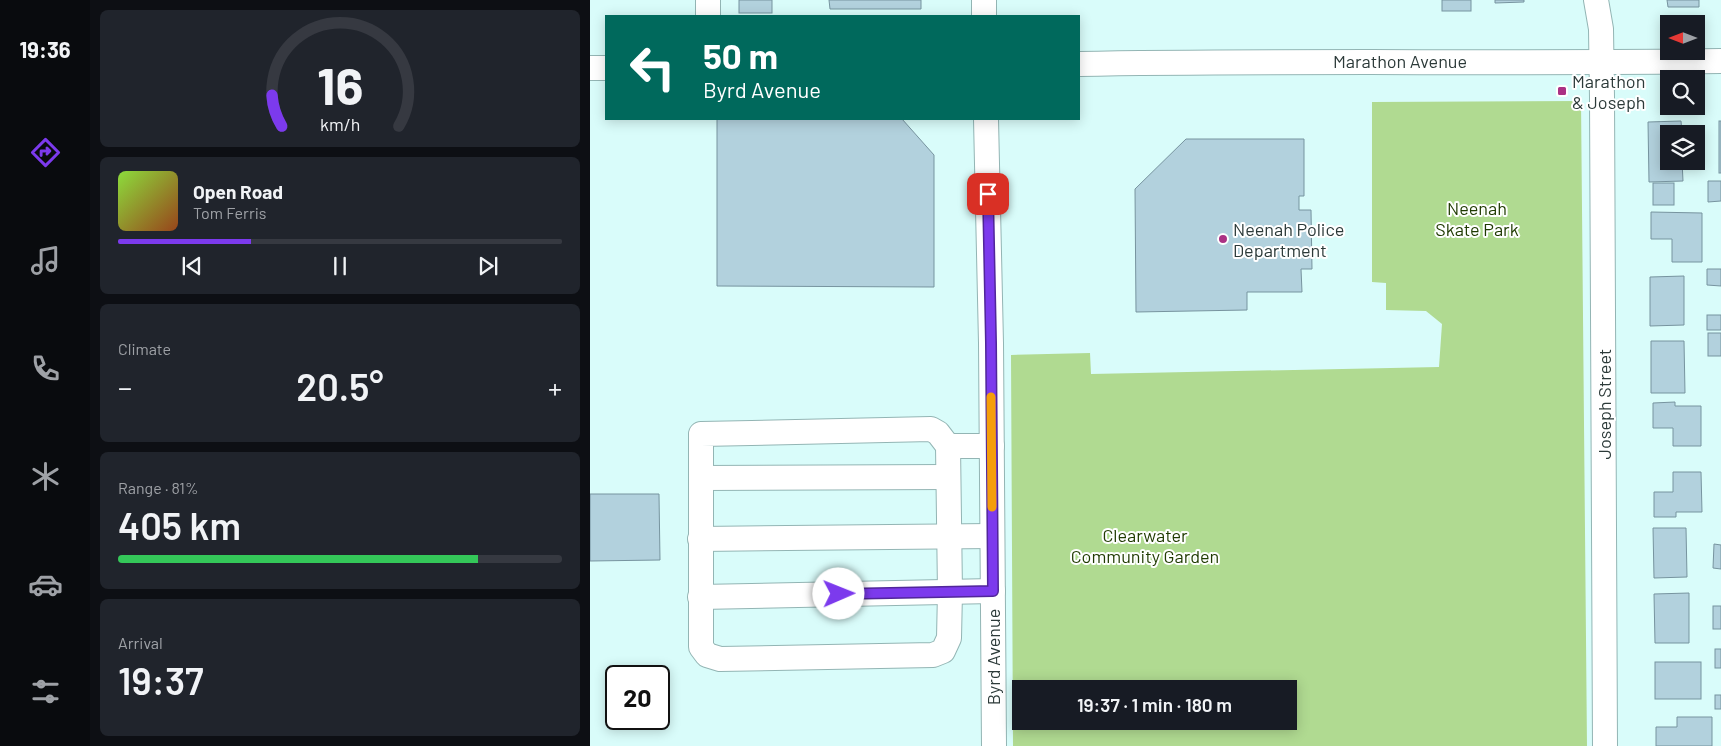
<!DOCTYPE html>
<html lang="en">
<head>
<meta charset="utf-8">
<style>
	body { margin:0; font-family:Barlow,sans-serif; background:#20242c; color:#f1f3f6; height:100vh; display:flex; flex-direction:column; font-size:19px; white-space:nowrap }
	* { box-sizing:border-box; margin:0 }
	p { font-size:16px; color:#9ea1a6 }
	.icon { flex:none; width:28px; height:28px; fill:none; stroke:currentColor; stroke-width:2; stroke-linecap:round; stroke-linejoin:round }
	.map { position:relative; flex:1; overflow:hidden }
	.details { display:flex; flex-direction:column; gap:10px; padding:10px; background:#0d0f14; width:500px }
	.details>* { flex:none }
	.guide { position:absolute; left:15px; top:15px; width:475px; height:105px; border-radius:0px; box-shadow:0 2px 12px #0003; background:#00695c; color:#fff; overflow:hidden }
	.needle { width:32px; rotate:270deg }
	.tools { position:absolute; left:1070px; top:15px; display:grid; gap:10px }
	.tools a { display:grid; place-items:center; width:45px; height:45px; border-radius:0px; background:#171b24; box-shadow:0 2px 12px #0003; font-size:25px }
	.speed { position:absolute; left:15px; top:665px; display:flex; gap:10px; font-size:25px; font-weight:700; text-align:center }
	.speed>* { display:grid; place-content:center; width:65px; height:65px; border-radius:50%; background:#171b24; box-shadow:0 2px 12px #0003; line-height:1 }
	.speed .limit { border:2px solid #111; border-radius:8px; background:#fff; color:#111 }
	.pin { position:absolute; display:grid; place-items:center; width:42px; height:42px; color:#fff; margin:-21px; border-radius:10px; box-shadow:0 2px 8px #0006 }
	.me { position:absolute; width:55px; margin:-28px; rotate:89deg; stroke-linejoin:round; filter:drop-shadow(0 0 4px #0008) }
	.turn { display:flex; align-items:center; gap:18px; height:105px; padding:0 15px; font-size:22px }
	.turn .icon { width:65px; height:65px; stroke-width:2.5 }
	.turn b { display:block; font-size:35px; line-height:42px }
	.big { font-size:38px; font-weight:600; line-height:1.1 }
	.details .widget { flex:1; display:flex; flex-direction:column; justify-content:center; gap:8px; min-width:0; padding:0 18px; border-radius:8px; background:#20242c }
	.details .dial { align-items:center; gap:0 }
	.dial svg { height:130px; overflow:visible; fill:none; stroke:#363941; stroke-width:7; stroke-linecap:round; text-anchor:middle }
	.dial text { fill:#f1f3f6; stroke:none }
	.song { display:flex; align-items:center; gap:15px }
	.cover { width:60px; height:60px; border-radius:8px; background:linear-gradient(135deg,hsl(90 70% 55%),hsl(20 70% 35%)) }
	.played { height:5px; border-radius:2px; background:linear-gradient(90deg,#7c3aed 30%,#363941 30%) }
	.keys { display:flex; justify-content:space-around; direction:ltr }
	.heat { display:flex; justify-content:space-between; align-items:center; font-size:28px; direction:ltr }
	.charge { height:8px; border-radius:4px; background:linear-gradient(90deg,#34c759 81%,#363941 0) }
	.trip { position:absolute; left:422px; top:680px; width:285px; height:50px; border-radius:0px; background:#171b24; box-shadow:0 2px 12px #0003; font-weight:600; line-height:50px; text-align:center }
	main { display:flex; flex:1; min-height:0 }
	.dock { display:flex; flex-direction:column; width:90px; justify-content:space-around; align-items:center; background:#090b0e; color:#9ea1a6 }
	.dock .icon { width:35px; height:35px }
	.dock .current { color:#7c3aed }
	.dock b { font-size:22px; color:#f1f3f6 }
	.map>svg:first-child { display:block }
	.green { fill:#b0da91; fill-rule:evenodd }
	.building { fill:#b2d1dd; stroke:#77949f }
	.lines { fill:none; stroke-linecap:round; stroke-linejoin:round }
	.minor-casing { stroke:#93b5b4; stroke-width:26 }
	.minor { stroke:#fff; stroke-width:24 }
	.route-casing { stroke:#51269a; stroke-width:12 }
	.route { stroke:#7c3aed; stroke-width:9 }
	.slow { stroke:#f59e0b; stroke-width:9 }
	.poi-dot { fill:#ab3184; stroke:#fff; stroke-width:2 }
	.labels { text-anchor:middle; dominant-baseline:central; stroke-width:4; stroke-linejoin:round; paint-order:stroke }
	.street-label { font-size:18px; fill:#2c3a39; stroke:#fff }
	.poi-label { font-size:18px; fill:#2c3a39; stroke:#fff; text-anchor:start }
	.park-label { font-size:18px; fill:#1f3a01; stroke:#fff }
</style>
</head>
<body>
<main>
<nav class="dock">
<b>19:36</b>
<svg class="icon current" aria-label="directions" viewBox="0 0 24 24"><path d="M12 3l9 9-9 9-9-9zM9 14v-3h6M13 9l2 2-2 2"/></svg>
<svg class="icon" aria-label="music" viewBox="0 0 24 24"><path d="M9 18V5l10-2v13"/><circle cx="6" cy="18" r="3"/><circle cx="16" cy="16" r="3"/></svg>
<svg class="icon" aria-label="phone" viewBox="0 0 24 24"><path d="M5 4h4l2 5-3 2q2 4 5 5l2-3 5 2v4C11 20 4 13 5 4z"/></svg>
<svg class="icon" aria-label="climate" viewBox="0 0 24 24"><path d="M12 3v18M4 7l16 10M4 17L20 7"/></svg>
<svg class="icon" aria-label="car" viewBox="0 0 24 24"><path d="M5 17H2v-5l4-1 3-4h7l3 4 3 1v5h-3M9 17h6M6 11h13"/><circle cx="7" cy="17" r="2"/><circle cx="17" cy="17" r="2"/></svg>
<svg class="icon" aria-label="filters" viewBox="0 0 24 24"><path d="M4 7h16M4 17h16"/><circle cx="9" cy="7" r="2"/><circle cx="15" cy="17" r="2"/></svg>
</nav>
<section class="details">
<div class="widget dial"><svg viewBox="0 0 100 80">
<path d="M14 69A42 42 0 1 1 86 69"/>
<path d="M14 69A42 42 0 0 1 8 50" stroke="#7c3aed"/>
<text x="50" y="56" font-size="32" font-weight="700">16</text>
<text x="50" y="72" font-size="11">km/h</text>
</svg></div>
<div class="widget">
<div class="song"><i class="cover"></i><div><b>Open Road</b><p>Tom Ferris</p></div></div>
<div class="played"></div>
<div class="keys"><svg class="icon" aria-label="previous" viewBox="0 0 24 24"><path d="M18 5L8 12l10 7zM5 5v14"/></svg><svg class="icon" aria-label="pause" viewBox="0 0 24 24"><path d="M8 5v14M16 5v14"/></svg><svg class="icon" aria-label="next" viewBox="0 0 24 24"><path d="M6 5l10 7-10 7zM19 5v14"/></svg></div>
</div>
<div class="widget"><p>Climate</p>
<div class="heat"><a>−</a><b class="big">20.5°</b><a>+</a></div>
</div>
<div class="widget"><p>Range · 81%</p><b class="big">405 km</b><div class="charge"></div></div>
<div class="widget"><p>Arrival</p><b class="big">19:37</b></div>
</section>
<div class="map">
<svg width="1131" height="746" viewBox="0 0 1131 746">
	<rect width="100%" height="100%" fill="#d9fcfa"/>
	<!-- green -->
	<path class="green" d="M991 101 997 746H423L421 355 500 353 501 374 849 367 852 324 836 311 796 310V283L782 282V102ZM431 689H699V721H431Z"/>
	<!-- building -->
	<g class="building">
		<rect x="149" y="0" width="33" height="13"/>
		<path d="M239 0H331V9H240Z"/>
		<rect x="852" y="0" width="29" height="11"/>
		<path d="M905 0H934V2L905 3Z"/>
		<path d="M1077 0H1109V7H1078Z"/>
		<path d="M127 119H312L344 155V287L127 286Z"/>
		<path d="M1091 121 1092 134H1079V161H1092L1093 181 1059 182 1058 122Z"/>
		<rect x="1129" y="121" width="2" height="52"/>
		<path d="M596 139H714V196H709V210H721L722 269H711L712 292H657V310L546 312 545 189Z"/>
		<path d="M1118 181H1131V201L1118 202Z"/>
		<rect x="1063" y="183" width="21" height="22"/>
		<path d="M1061 212 1112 213V262H1082V239H1061Z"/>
		<path d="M1117 269H1131V286L1117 285Z"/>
		<path d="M1094 276V325L1060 326V277Z"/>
		<rect x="1117" y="315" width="14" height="15"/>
		<rect x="1118" y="333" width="13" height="23"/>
		<path d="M1061 341H1094L1095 393H1061Z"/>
		<path d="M1085 402V406H1111V446H1083V428H1063V403Z"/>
		<path d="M1083 472H1111L1112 512H1086V517H1064V492H1083Z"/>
		<path d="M0 494H69L70 560 0 561Z"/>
		<path d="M1063 528H1096L1097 577 1064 578Z"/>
		<path d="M1124 544 1131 545V569L1123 568Z"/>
		<path d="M1099 593V643H1065L1064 594Z"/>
		<rect x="1123" y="606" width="8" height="23"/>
		<rect x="1125" y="649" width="6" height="19"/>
		<rect x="1065" y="662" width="46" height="37"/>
		<rect x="1125" y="695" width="6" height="14"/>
		<path d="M1087 717H1122V746H1066V727H1087Z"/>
	</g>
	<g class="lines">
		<defs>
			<g id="minor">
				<path d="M118 0V16"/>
				<path d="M394 0V16"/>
				<path d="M1006 0 1011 29 1012 98 1015 746"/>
				<path d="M489 64C703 60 917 64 1131 61"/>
				<path d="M0 68H16"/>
				<path d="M396 119 401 343 404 746"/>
				<path d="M341 429 348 433 358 446 360 592 359 638 353 651 343 655 130 659 117 655 111 647V434Z"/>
				<path d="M358 446H402"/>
				<path d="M111 478 358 477"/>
				<path d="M110 539 402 536"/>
				<path d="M110 597 403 591"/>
			</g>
		</defs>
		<!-- minor casing -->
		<use href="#minor" class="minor-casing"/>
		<!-- minor -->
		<use href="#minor" class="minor"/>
	</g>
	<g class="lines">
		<defs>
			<path id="route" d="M249 594 403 591 401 343 398 194"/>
		</defs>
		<!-- route casing -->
		<use href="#route" class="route-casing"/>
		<!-- route -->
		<use href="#route" class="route"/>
		<!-- slow -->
		<path class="slow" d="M401 397 402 507"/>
	</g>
	<!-- markers -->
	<g class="poi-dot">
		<rect x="967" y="86" width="10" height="10" rx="2.5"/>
		<circle cx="633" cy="239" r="5"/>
	</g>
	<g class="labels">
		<!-- street labels -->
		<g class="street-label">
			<text x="810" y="61">Marathon Avenue</text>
			<text transform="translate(1014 404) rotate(-90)">Joseph Street</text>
			<text transform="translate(403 657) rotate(-90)">Byrd Avenue</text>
		</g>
		<!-- poi labels -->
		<g class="poi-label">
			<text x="982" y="81">Marathon<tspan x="982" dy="21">&amp; Joseph</tspan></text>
			<text x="643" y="229">Neenah Police<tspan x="643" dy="21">Department</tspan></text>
		</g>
		<!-- park labels -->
		<g class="park-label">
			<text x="887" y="208">Neenah<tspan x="887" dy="21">Skate Park</tspan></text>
			<text x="555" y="535">Clearwater<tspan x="555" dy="21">Community Garden</tspan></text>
		</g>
	</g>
</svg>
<div class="tools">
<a><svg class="needle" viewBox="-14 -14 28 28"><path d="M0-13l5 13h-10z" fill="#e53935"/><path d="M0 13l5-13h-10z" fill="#9ea1a6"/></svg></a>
<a><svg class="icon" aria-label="search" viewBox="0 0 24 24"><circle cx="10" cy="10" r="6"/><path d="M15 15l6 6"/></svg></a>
<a><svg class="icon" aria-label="layers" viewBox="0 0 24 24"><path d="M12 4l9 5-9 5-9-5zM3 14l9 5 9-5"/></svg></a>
</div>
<div class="speed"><div class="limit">20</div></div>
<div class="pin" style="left:398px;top:194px;background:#d93025"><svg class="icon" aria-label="arrive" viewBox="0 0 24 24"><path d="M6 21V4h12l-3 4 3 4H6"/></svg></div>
<svg class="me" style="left:249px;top:594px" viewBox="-20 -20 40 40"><circle r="19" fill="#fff"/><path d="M0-13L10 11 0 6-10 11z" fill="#7c3aed"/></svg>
<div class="trip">19:37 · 1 min · 180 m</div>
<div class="guide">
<div class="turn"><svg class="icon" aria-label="left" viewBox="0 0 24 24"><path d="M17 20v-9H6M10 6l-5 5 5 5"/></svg><div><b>50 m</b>Byrd Avenue</div></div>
</div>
</div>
</main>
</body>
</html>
